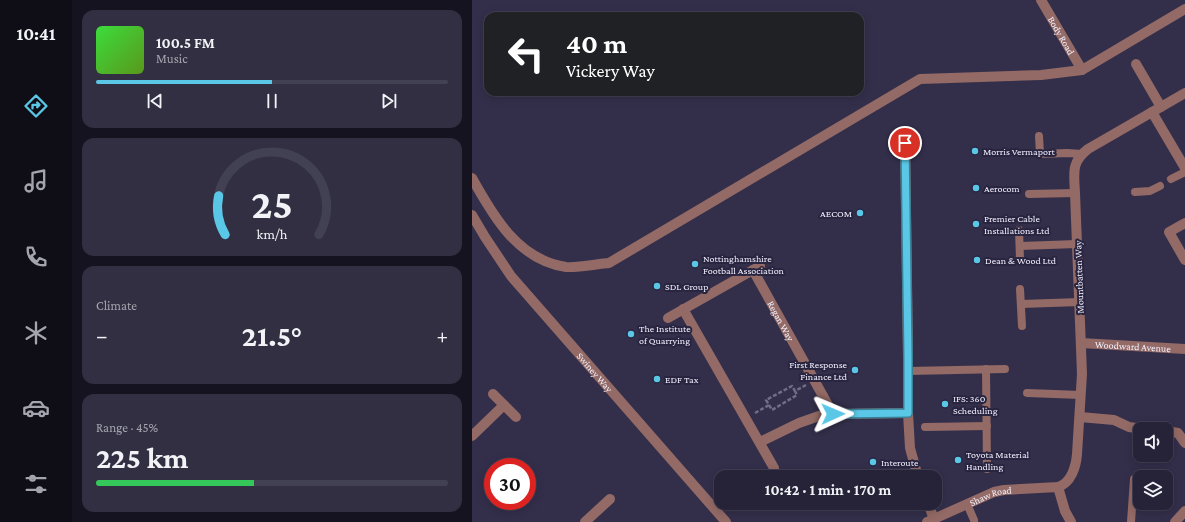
<!DOCTYPE html>
<html lang="en">
<head>
<meta charset="utf-8">
<style>
	body { margin:0; font-family:"Crimson Pro",serif; background:#322f43; color:#f1f3f6; height:100vh; display:flex; flex-direction:column; font-size:15px; white-space:nowrap }
	* { box-sizing:border-box; margin:0 }
	p { font-size:13px; color:#a4a4ae }
	.icon { flex:none; width:22px; height:22px; fill:none; stroke:currentColor; stroke-width:2; stroke-linecap:round; stroke-linejoin:round }
	.map { position:relative; flex:1; overflow:hidden }
	.sheet { display:flex; flex-direction:column; gap:10px; padding:10px; background:#15131f; width:400px }
	.sheet>* { flex:none }
	.hud { position:absolute; left:12px; top:12px; width:380px; height:84px; border-radius:12px; box-shadow:0 2px 10px #0003,0 0 0 1px #424053; background:#202124; color:#fff; overflow:hidden }
	.controls { position:absolute; left:661px; top:422px; display:grid; gap:8px }
	.controls a { display:grid; place-items:center; width:40px; height:40px; border-radius:8px; background:#262338; box-shadow:0 2px 10px #0003,0 0 0 1px #424053; font-size:20px }
	.speed { position:absolute; left:12px; top:458px; display:flex; gap:8px; font-size:20px; font-weight:700; text-align:center }
	.speed>* { display:grid; place-content:center; width:52px; height:52px; border-radius:50%; background:#262338; box-shadow:0 2px 10px #0003,0 0 0 1px #424053; line-height:1 }
	.speed .limit { border:6px solid #d22; background:#fff; color:#111 }
	.pin { position:absolute; display:grid; place-items:center; width:34px; height:34px; color:#fff; margin:-17px; border:2px solid #fff; border-radius:50%; box-shadow:0 1px 4px #0007 }
	.me { position:absolute; width:44px; margin:-22px; rotate:89deg; stroke-linejoin:round; filter:drop-shadow(0 0 3px #0008) }
	.turn { display:flex; align-items:center; gap:14px; height:84px; padding:0 16px; font-size:18px }
	.turn .icon { width:52px; height:52px; stroke-width:2.5 }
	.turn b { display:block; font-size:28px; line-height:34px }
	.big { font-size:30px; font-weight:700; line-height:1.1 }
	.sheet .card { flex:1; display:flex; flex-direction:column; justify-content:center; gap:6px; min-width:0; padding:0 14px; border-radius:12px; background:#322f43 }
	.sheet .dial { align-items:center; gap:0 }
	.dial svg { height:104px; overflow:visible; fill:none; stroke:#424053; stroke-width:7; stroke-linecap:round; text-anchor:middle }
	.dial text { fill:#f1f3f6; stroke:none }
	.song { display:flex; align-items:center; gap:12px }
	.cover { width:48px; height:48px; border-radius:6px; background:linear-gradient(135deg,hsl(120 70% 55%),hsl(90 70% 35%)) }
	.played { height:4px; border-radius:2px; background:linear-gradient(90deg,#5bc7e7 50%,#424053 50%) }
	.keys { display:flex; justify-content:space-around; direction:ltr }
	.heat { display:flex; justify-content:space-between; align-items:center; font-size:22px; direction:ltr }
	.charge { height:6px; border-radius:3px; background:linear-gradient(90deg,#34c759 45%,#424053 0) }
	.trip { position:absolute; left:242px; top:470px; width:228px; height:40px; border-radius:12px; background:#262338; box-shadow:0 2px 10px #0003,0 0 0 1px #424053; font-weight:700; line-height:40px; text-align:center }
	main { display:flex; flex:1; min-height:0 }
	.dock { display:flex; flex-direction:column; width:72px; justify-content:space-around; align-items:center; background:#0f0e16; color:#a4a4ae }
	.dock .icon { width:28px; height:28px }
	.dock .active { color:#5bc7e7 }
	.dock b { font-size:18px; color:#f1f3f6 }
	.map>svg:first-child { display:block }
	.lines { fill:none; stroke-linecap:round; stroke-linejoin:round }
	.path { stroke:#706d85; stroke-width:2.5; stroke-dasharray:4 2; stroke-linecap:butt }
	.service { stroke:#936a65; stroke-width:8 }
	.minor { stroke:#936a65; stroke-width:10 }
	.tertiary { stroke:#936a65; stroke-width:10 }
	.route-casing { stroke:#3b8196; stroke-width:10 }
	.route { stroke:#5bc7e7; stroke-width:7 }
	.poi-dot { fill:#5bc7e7; stroke:#292540; stroke-width:1.5 }
	.labels { text-anchor:middle; dominant-baseline:central; stroke-width:4; stroke-linejoin:round; paint-order:stroke }
	.street-label { font-size:10px; fill:#f0effe; stroke:#292540 }
	.poi-label { font-size:10px; fill:#f0effe; stroke:#292540; text-anchor:start }
</style>
</head>
<body>
<main>
<nav class="dock">
<b>10:41</b>
<svg class="icon active" aria-label="directions" viewBox="0 0 24 24"><path d="M12 3l9 9-9 9-9-9zM9 14v-3h6M13 9l2 2-2 2"/></svg>
<svg class="icon" aria-label="music" viewBox="0 0 24 24"><path d="M9 18V5l10-2v13"/><circle cx="6" cy="18" r="3"/><circle cx="16" cy="16" r="3"/></svg>
<svg class="icon" aria-label="phone" viewBox="0 0 24 24"><path d="M5 4h4l2 5-3 2q2 4 5 5l2-3 5 2v4C11 20 4 13 5 4z"/></svg>
<svg class="icon" aria-label="climate" viewBox="0 0 24 24"><path d="M12 3v18M4 7l16 10M4 17L20 7"/></svg>
<svg class="icon" aria-label="car" viewBox="0 0 24 24"><path d="M5 17H2v-5l4-1 3-4h7l3 4 3 1v5h-3M9 17h6M6 11h13"/><circle cx="7" cy="17" r="2"/><circle cx="17" cy="17" r="2"/></svg>
<svg class="icon" aria-label="filters" viewBox="0 0 24 24"><path d="M4 7h16M4 17h16"/><circle cx="9" cy="7" r="2"/><circle cx="15" cy="17" r="2"/></svg>
</nav>
<section class="sheet">
<div class="card">
<div class="song"><i class="cover"></i><div><b>100.5 FM</b><p>Music</p></div></div>
<div class="played"></div>
<div class="keys"><svg class="icon" aria-label="previous" viewBox="0 0 24 24"><path d="M18 5L8 12l10 7zM5 5v14"/></svg><svg class="icon" aria-label="pause" viewBox="0 0 24 24"><path d="M8 5v14M16 5v14"/></svg><svg class="icon" aria-label="next" viewBox="0 0 24 24"><path d="M6 5l10 7-10 7zM19 5v14"/></svg></div>
</div>
<div class="card dial"><svg viewBox="0 0 100 80">
<path d="M14 69A42 42 0 1 1 86 69"/>
<path d="M14 69A42 42 0 0 1 9 39" stroke="#5bc7e7"/>
<text x="50" y="56" font-size="32" font-weight="700">25</text>
<text x="50" y="72" font-size="11">km/h</text>
</svg></div>
<div class="card"><p>Climate</p>
<div class="heat"><a>−</a><b class="big">21.5°</b><a>+</a></div>
</div>
<div class="card"><p>Range · 45%</p><b class="big">225 km</b><div class="charge"></div></div>
</section>
<div class="map">
<svg width="713" height="522" viewBox="0 0 713 522">
	<rect width="100%" height="100%" fill="#332f4b"/>
	<g class="lines">
		<!-- path -->
		<g class="path">
			<path d="M297 405 300 410 325 395 323 391"/>
			<path d="M283 413 297 405 294 400 320 386 323 391 334 385"/>
		</g>
		<!-- service -->
		<g class="service">
			<path d="M567 136 568 154 595 153 610 154"/>
			<path d="M699 179 713 172"/>
			<path d="M663 192 678 191 688 186"/>
			<path d="M557 194 603 193"/>
			<path d="M547 230 548 259"/>
			<path d="M548 246 605 244"/>
			<path d="M548 289 550 326"/>
			<path d="M549 304 608 302"/>
			<path d="M514 369 515 469"/>
			<path d="M436 371 533 369"/>
			<path d="M555 393 609 395"/>
			<path d="M453 427 515 426"/>
			<path d="M495 504 502 520"/>
			<path d="M659 522 662 479 668 478"/>
		</g>
		<!-- minor -->
		<g class="minor">
			<path id="s1" d="M569 0 610 70"/>
			<path d="M664 64 689 107"/>
			<path d="M680 112 713 168"/>
			<path d="M433 135 436 356V413L438 448 446 477"/>
			<path d="M0 178C21 216 46 260 94 267 105 268 125 264 137 263L448 79 569 75 610 70 713 9"/>
			<path d="M713 223 697 232 713 260"/>
			<path id="s2" d="M281 270 361 414"/>
			<path d="M211 309 302 468"/>
			<path d="M196 318 288 266"/>
			<path id="s3" d="M609 343 713 349"/>
			<path d="M21 394 44 417"/>
			<path d="M608 417 642 420 657 427 671 429"/>
			<path d="M694 431 706 433 713 443"/>
			<path d="M0 436 32 405"/>
			<path d="M288 442 327 423 347 416 361 414 436 413"/>
			<path d="M586 487 593 511 599 522"/>
			<path d="M456 503 462 519"/>
			<path d="M113 522 138 499"/>
			<path id="s4" d="M455 522 522 492 532 490 586 487C599 483 604 467 605 454L610 374 603 193C602 173 599 162 616 149L713 93"/>
			<path d="M703 522 713 511"/>
		</g>
		<!-- tertiary -->
		<path class="tertiary" id="s5" d="M0 215 13 237 39 276 254 522"/>
	</g>
	<g class="lines">
		<defs>
			<path id="route" d="M361 414 436 413V356L433 143"/>
		</defs>
		<!-- route casing -->
		<use href="#route" class="route-casing"/>
		<!-- route -->
		<use href="#route" class="route"/>
	</g>
	<!-- markers -->
	<g class="poi-dot">
		<circle cx="503" cy="151" r="4"/>
		<circle cx="504" cy="188" r="4"/>
		<circle cx="388" cy="213" r="4"/>
		<circle cx="504" cy="224" r="4"/>
		<circle cx="505" cy="260" r="4"/>
		<circle cx="223" cy="264" r="4"/>
		<circle cx="185" cy="286" r="4"/>
		<circle cx="159" cy="334" r="4"/>
		<circle cx="383" cy="370" r="4"/>
		<circle cx="185" cy="379" r="4"/>
		<circle cx="473" cy="404" r="4"/>
		<circle cx="486" cy="460" r="4"/>
		<circle cx="401" cy="462" r="4"/>
	</g>
	<g class="labels">
		<!-- street labels -->
		<g class="street-label">
			<text stroke="none"><textPath href="#s1" startOffset="41">Body Road</textPath></text>
			<text transform="translate(607 277) rotate(-92)">Mountbatten Way</text>
			<text stroke="none"><textPath href="#s2" startOffset="58">Regan Way</textPath></text>
			<text stroke="none"><textPath href="#s3" startOffset="52">Woodward Avenue</textPath></text>
			<text stroke="none"><textPath href="#s5" startOffset="200">Swiney Way</textPath></text>
			<text stroke="none"><textPath href="#s4" startOffset="69">Shaw Road</textPath></text>
		</g>
		<!-- poi labels -->
		<g class="poi-label">
			<text x="511" y="151">Morris Vermaport</text>
			<text x="512" y="188">Aerocom</text>
			<text x="380" y="213" text-anchor="end">AECOM</text>
			<text x="512" y="218">Premier Cable<tspan x="512" dy="12">Installations Ltd</tspan></text>
			<text x="231" y="258">Nottinghamshire<tspan x="231" dy="12">Football Association</tspan></text>
			<text x="513" y="260">Dean &amp; Wood Ltd</text>
			<text x="193" y="286">SDL Group</text>
			<text x="167" y="328">The Institute<tspan x="167" dy="12">of Quarrying</tspan></text>
			<text x="375" y="364" text-anchor="end">First Response<tspan x="375" dy="12">Finance Ltd</tspan></text>
			<text x="193" y="379">EDF Tax</text>
			<text x="481" y="398">IFS: 360<tspan x="481" dy="12">Scheduling</tspan></text>
			<text x="494" y="454">Toyota Material<tspan x="494" dy="12">Handling</tspan></text>
			<text x="409" y="462">Interoute</text>
		</g>
	</g>
</svg>
<div class="controls">
<a><svg class="icon" aria-label="sound" viewBox="0 0 24 24"><path d="M4 9h4l5-4v14l-5-4H4zM17 9q2 3 0 6"/></svg></a>
<a><svg class="icon" aria-label="layers" viewBox="0 0 24 24"><path d="M12 4l9 5-9 5-9-5zM3 14l9 5 9-5"/></svg></a>
</div>
<div class="speed"><div class="limit">30</div></div>
<div class="pin" style="left:433px;top:143px;background:#d93025"><svg class="icon" aria-label="arrive" viewBox="0 0 24 24"><path d="M6 21V4h12l-3 4 3 4H6"/></svg></div>
<svg class="me" style="left:361px;top:414px" viewBox="-20 -20 40 40"><path d="M0-17L14 15 0 8-14 15z" fill="#5bc7e7" stroke="#fff" stroke-width="4"/></svg>
<div class="trip">10:42 · 1 min · 170 m</div>
<div class="hud">
<div class="turn"><svg class="icon" aria-label="left" viewBox="0 0 24 24"><path d="M17 20v-9H6M10 6l-5 5 5 5"/></svg><div><b>40 m</b>Vickery Way</div></div>
</div>
</div>
</main>
</body>
</html>
